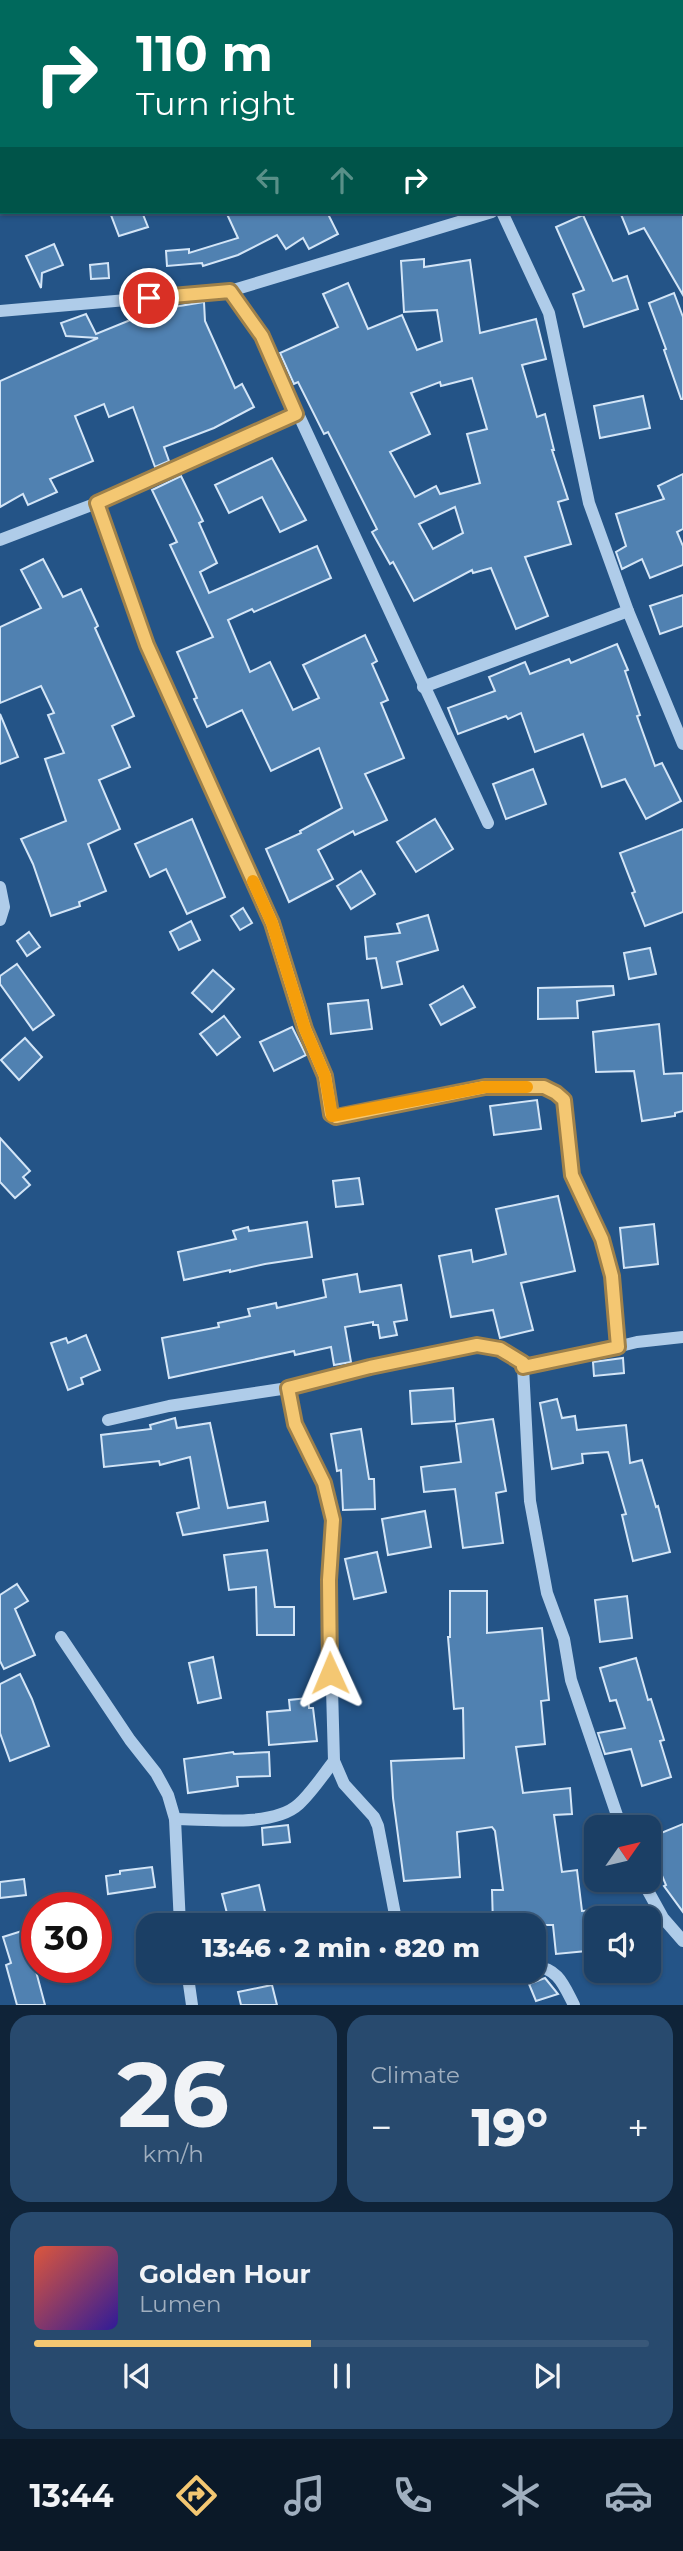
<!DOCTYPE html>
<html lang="en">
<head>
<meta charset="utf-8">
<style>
	body { margin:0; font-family:Montserrat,sans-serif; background:#284a6e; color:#f1f3f6; height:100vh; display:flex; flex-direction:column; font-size:26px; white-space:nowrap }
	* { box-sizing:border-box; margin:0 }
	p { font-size:23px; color:#a0afbf }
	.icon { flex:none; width:38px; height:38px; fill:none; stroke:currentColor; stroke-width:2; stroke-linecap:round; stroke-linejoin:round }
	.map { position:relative; height:2005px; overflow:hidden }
	.side { display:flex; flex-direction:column; gap:10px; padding:10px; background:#0f2338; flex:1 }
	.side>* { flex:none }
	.banner { position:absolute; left:0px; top:0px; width:684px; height:214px; box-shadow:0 2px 5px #0004,0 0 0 2px #395879; background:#00695c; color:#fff; overflow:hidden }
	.needle { width:46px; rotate:56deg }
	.buttons { position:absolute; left:584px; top:1815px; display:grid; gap:14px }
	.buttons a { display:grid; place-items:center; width:77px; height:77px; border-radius:14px; background:#1b3f65; box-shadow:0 2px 5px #0004,0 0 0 2px #395879; font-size:35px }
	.speed { position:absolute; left:21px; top:1892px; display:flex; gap:14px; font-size:35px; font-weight:700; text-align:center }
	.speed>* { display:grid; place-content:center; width:91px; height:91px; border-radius:50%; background:#1b3f65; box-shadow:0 2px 5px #0004,0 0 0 2px #395879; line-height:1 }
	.speed .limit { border:10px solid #d22; background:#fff; color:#111 }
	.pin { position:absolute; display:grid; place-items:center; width:60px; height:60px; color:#fff; margin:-30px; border:4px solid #fff; border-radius:50%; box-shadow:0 2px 7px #0007 }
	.me { position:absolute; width:77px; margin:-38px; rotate:359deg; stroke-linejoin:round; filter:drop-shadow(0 0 5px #0008) }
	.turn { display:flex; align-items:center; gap:24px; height:147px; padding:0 21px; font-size:32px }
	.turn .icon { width:91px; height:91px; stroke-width:2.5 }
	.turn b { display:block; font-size:49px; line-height:60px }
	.lanes { display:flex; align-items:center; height:66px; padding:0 21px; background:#0003; justify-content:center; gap:35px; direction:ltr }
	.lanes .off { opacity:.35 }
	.big { font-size:52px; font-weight:800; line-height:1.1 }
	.side .widget { flex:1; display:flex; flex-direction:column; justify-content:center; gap:10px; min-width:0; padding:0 24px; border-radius:21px; background:#284a6e }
	.side .dial { align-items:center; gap:0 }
	.dial b { font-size:91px; line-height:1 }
	.song { display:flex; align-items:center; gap:21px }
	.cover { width:84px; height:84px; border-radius:10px; background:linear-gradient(135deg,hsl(10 70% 55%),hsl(250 70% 35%)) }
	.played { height:7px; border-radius:4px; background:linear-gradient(90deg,#f4c772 45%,#395879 45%) }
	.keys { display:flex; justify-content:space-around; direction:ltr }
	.heat { display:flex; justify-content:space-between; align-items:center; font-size:38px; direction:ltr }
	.side .tiles { flex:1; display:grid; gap:10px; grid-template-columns:1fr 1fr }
	.widget:last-child { grid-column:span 2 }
	.trip { position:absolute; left:136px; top:1913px; width:410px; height:70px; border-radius:21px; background:#1b3f65; box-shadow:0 2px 5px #0004,0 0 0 2px #395879; font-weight:800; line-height:70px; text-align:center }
	.dock { display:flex; height:112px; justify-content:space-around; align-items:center; background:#0b1928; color:#a0afbf }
	.dock .icon { width:49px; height:49px }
	.dock .selected { color:#f4c772 }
	.dock b { font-size:32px; color:#f1f3f6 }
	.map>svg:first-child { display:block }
	.building { fill:#5081b1; stroke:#d3e5f7; stroke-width:2; fill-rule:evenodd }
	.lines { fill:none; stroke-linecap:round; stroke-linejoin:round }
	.minor { stroke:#afcce9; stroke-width:12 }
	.route-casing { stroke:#9f814a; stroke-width:18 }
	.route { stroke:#f4c772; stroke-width:12 }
	.slow { stroke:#f59e0b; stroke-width:12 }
</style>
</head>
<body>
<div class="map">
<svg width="683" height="2005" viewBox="0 0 683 2005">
	<rect width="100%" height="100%" fill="#245487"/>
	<!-- building -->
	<g class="building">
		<path d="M119 212H142L148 227 119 236 111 215Z"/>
		<path d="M226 212H327L338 234 309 249 303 238 286 249 277 235 238 255 203 266 202 263 167 266 166 251 189 249V253L238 238Z"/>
		<path d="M620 212H683V295L644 228 629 234Z"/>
		<path d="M583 215 613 281 627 276 638 309 584 327 573 294 584 290 556 227Z"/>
		<path d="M54 244 63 265 42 273 41 288 26 256Z"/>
		<path d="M424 259V267L470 260 480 333 536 319 546 359 522 365 537 417 545 414 554 450H552L568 499 558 502 571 544 525 557 548 616 516 629 491 568 473 573 472 570 414 601 393 562 390 564 372 532 377 529 328 432 324 434 298 382 294 384 280 353 338 327 323 294 348 283 368 329 402 315 417 350 442 341 437 310 404 312 401 261ZM472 378 487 429 467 434 480 483 440 494 436 486 415 497 390 452 430 434 411 393 440 382 441 386ZM455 507 463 533 433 549 419 524Z"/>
		<path d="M108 263 109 278 91 279 90 265Z"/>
		<path d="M674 293 683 317V399H681L664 350 666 349 649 303Z"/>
		<path d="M204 302 205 321 235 388 242 384 254 407 214 428 164 447 169 461 155 467 133 407 109 417 104 404 75 416 93 461 50 479 57 492 28 505 23 494 0 507V381L98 338 66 336 61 323 86 314 96 334 155 310Z"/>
		<path d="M643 396 650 428 600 438 594 406Z"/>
		<path d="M272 458 306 520 280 532 262 497 229 513 215 485Z"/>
		<path d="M683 474V529L677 532 683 546V565L650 578 642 559 622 569 616 552 626 546 616 514 664 499 658 486Z"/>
		<path d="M181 476 203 521 199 523 217 563 200 572 209 593 317 546 331 578 254 612 252 609 228 620 250 672 270 662 293 710 319 698 303 665 365 635 377 661 372 664 388 700 381 703 404 758 365 774 387 820 355 835 353 831 318 850 333 879 289 902 266 849 301 833 300 831 342 808 319 748 271 771 242 710 207 727 194 699 197 698 177 652 213 637 170 545 177 542 152 490Z"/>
		<path d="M43 559 63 597 81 589 98 626 95 628 134 716 112 726 130 767 99 780 120 829 88 844 106 891 79 902 80 906 51 916 33 864 21 839 66 821 45 759 64 753 48 715 54 713 41 686 0 703V627L41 608 21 570Z"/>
		<path d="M683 595V626L660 634 650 606Z"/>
		<path d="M617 644 628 670 625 671 640 715 637 716 655 766 662 763 681 801 646 819 625 779 602 787 583 734 535 752 521 713 508 719 506 716 458 734 448 708 495 691 489 677 525 662 530 674 569 659 571 663Z"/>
		<path d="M0 714 18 757 0 764Z"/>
		<path d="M533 769 546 804 506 819 493 784Z"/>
		<path d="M192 819 225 897 187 914 166 869 150 877 135 844Z"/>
		<path d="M435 819 453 849 416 872 397 842Z"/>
		<path d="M683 829V912L645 926 632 893 635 892 620 853Z"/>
		<path d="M361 871 375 894 351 909 337 886Z"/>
		<path d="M243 908 252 923 240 930 231 916Z"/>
		<path d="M428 915 438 950 397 962 402 984 382 988 376 958 367 959 365 937 400 933 397 924Z"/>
		<path d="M191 921 200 940 179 950 170 932Z"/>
		<path d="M29 932 40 947 27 956 17 941Z"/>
		<path d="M650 948 656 974 629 979 624 953Z"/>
		<path d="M17 964 54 1015 33 1030 0 984V976Z"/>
		<path d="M213 970 234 989 212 1012 192 993Z"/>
		<path d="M463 986 475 1007 441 1025 430 1005Z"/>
		<path d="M613 986 614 995 577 1001 578 1018 538 1019V988Z"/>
		<path d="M368 1000 372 1029 331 1034 328 1004Z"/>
		<path d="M224 1016 240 1037 217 1055 200 1034Z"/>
		<path d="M659 1024 664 1074 683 1073V1111L675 1113V1116L642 1121 634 1071 596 1072 593 1032Z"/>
		<path d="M292 1027 306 1055 274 1071 260 1042Z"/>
		<path d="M25 1038 42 1057 19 1080 1 1060Z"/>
		<path d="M537 1100 541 1129 494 1135 490 1106Z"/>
		<path d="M0 1138 30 1171 23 1177 30 1185 15 1198 0 1182Z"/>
		<path d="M359 1178 363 1204 336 1207 333 1181Z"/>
		<path d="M558 1196 575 1271 521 1283 533 1330 500 1338 493 1310 451 1317 439 1256 471 1250 473 1262 506 1254 496 1209Z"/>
		<path d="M307 1222 312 1257 265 1264 230 1272V1270L184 1280 178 1252 236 1239 233 1231 248 1227 249 1231Z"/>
		<path d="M654 1224 658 1264 624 1268 620 1228Z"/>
		<path d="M357 1274 360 1292 401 1285 407 1320 394 1322 397 1335 380 1338 378 1325H373V1322L345 1327 351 1362 334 1365 331 1347 295 1355 294 1351 169 1378 162 1338 219 1327 218 1323 250 1316 248 1309 276 1303 277 1308 326 1297 323 1280Z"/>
		<path d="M86 1335 100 1370 81 1378 83 1384 68 1390 51 1343 66 1338 68 1343Z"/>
		<path d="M623 1358 624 1373 594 1376 593 1362Z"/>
		<path d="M453 1388 455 1421 412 1424 410 1391Z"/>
		<path d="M557 1399 562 1418 575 1416 577 1430 626 1425 630 1463 642 1460 656 1507 658 1506 670 1552 633 1561 622 1515 626 1514 608 1452 582 1454 583 1463 552 1469 540 1403Z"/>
		<path d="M175 1418 177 1428 210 1423 228 1508 265 1502 268 1521 183 1535 177 1513 199 1508 190 1457 160 1465 159 1461 104 1467 101 1435 151 1429 150 1425Z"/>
		<path d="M493 1419 506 1491 496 1493 503 1543 463 1548 455 1489 424 1492 421 1467 461 1462 456 1424Z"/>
		<path d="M361 1429 369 1479H374L375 1509 343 1510 341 1470 337 1471 331 1434Z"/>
		<path d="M425 1511 431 1547 388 1555 382 1519Z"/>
		<path d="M267 1550 275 1607H294V1635H257L256 1587 229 1590 224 1555Z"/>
		<path d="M377 1552 386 1592 354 1599 345 1559Z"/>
		<path d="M17 1584 28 1601 15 1609 35 1655 4 1669 0 1661V1595Z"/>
		<path d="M450 1591H487V1633L542 1628 549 1700 541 1701 545 1744 516 1747 523 1793 570 1788 572 1814 554 1815 562 1872 577 1870 582 1911 595 1910 597 1950 556 1954 553 1925H493L492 1890H503L495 1831 492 1827 457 1832 460 1877 404 1881 393 1798 391 1761 464 1758 463 1708 454 1709 448 1637H450Z"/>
		<path d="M627 1596 632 1638 600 1642 595 1600Z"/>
		<path d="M213 1657 221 1698 198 1703 189 1663Z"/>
		<path d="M636 1658 648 1700 651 1699 664 1740 660 1741 671 1777 642 1786 631 1749 605 1754 598 1733 625 1728 616 1700 610 1701 600 1668Z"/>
		<path d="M20 1674 32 1699 49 1746 10 1761 0 1733V1684Z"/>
		<path d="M308 1698 309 1708H313L317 1741 269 1745 267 1712 290 1710 289 1700Z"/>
		<path d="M233 1752 234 1754 269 1752 270 1776 237 1777 238 1786 188 1793 184 1759Z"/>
		<path d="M683 1824V1912L664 1886 666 1885 649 1845V1838Z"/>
		<path d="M288 1825 290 1842 263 1845 262 1828Z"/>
		<path d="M152 1867 155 1887 108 1894 106 1876 120 1874V1871Z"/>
		<path d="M24 1879 26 1895 0 1898V1882Z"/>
		<path d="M259 1885 266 1916 230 1925 222 1894Z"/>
		<path d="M25 1930 45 2005H17L6 1965 11 1963 3 1937Z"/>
		<path d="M545 1978 558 1994 536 2001 529 1984Z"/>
		<path d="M272 1985 277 2005H241L238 1992Z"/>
	</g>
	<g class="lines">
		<!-- minor -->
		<g class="minor">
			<path d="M304 2 305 0"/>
			<path d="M682 112H683"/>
			<path d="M0 149H2"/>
			<path d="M502 212 549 313 589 503 628 611 683 744"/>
			<path d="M230 291 262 336 488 823"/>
			<path d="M0 311 230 291 492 212"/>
			<path d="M97 503 147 645 272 923 305 1029 325 1076 331 1114 336 1117 485 1087H544L556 1093 564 1100 572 1175 602 1239 612 1276 618 1347"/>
			<path d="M0 540 97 503 296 414"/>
			<path d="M423 687 628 611"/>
			<path d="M0 887 4 907 0 920"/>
			<path d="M523 1367 530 1501 547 1593 564 1639 571 1680 621 1827"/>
			<path d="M288 1388 294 1424 324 1483 333 1520 329 1580 334 1761 344 1784 374 1817 378 1826 397 1925"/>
			<path d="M108 1420 169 1406 288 1388 477 1345 500 1349 523 1363V1367L542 1365 637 1342 683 1337"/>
			<path d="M61 1637 130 1740 156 1773 168 1795 175 1819 180 1925"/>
			<path d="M175 1819C209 1819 273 1828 299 1804 312 1792 323 1775 334 1761"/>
			<path d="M642 1880 663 1918 683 1941"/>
			<path d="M534 1967C558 1967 564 1986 574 2005"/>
			<path d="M187 1970 192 2005"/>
			<path d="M413 1970C429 1988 485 1973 508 1970"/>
		</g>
	</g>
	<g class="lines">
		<defs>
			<path id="route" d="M149 298 230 291 262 336 296 414 97 503 147 645 272 923 305 1029 325 1076 331 1114 336 1117 485 1087H544L556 1093 564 1100 572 1175 602 1239 612 1276 618 1347 523 1367V1363L500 1349 477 1345 370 1367 288 1388 295 1424 324 1483 333 1520 329 1580 330 1673"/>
		</defs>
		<!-- route casing -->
		<use href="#route" class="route-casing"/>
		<!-- route -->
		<use href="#route" class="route"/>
		<!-- slow -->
		<path class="slow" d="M253 881 272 923 305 1029 325 1076 332 1116 485 1087H527"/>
	</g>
</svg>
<div class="buttons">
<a><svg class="needle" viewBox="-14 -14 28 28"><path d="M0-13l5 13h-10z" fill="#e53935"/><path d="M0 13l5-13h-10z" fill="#a0afbf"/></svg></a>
<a><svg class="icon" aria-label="sound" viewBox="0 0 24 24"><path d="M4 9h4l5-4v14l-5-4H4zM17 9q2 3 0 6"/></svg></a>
</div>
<div class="speed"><div class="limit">30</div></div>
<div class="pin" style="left:149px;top:298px;background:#d93025"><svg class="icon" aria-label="arrive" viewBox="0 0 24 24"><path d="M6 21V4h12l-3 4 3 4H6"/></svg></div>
<svg class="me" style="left:330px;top:1673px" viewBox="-20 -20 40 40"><path d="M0-17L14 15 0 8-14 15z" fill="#f4c772" stroke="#fff" stroke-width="4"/></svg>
<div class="trip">13:46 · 2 min · 820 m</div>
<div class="banner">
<div class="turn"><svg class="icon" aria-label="right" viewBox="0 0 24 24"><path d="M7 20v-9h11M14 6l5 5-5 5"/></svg><div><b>110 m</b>Turn right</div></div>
<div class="lanes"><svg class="icon off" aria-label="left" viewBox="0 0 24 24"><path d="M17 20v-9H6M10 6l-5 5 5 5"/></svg><svg class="icon off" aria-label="ahead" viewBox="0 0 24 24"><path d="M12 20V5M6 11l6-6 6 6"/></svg><svg class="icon" aria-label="right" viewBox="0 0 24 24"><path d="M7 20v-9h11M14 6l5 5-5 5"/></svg></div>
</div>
</div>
<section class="side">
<div class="tiles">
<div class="widget dial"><b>26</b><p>km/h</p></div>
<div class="widget"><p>Climate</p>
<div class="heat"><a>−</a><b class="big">19°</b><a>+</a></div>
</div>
<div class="widget">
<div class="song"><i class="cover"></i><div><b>Golden Hour</b><p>Lumen</p></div></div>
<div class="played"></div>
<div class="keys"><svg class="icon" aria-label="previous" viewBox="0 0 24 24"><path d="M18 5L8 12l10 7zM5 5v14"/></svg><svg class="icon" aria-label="pause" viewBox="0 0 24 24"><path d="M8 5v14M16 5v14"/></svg><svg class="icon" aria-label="next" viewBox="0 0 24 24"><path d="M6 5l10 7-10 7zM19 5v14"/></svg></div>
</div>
</div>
</section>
<nav class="dock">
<b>13:44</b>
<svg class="icon selected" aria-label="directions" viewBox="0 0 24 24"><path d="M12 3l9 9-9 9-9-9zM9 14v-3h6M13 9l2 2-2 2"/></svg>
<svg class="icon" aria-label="music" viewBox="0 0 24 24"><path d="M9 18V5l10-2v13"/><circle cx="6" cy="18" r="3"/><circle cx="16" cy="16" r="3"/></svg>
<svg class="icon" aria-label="phone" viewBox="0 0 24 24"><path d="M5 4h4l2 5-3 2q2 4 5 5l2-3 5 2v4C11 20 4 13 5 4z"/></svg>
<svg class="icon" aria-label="climate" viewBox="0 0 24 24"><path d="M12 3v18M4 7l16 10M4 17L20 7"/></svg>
<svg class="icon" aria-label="car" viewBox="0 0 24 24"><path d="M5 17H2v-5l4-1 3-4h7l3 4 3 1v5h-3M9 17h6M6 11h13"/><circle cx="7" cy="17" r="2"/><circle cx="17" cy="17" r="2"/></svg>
</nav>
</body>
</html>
